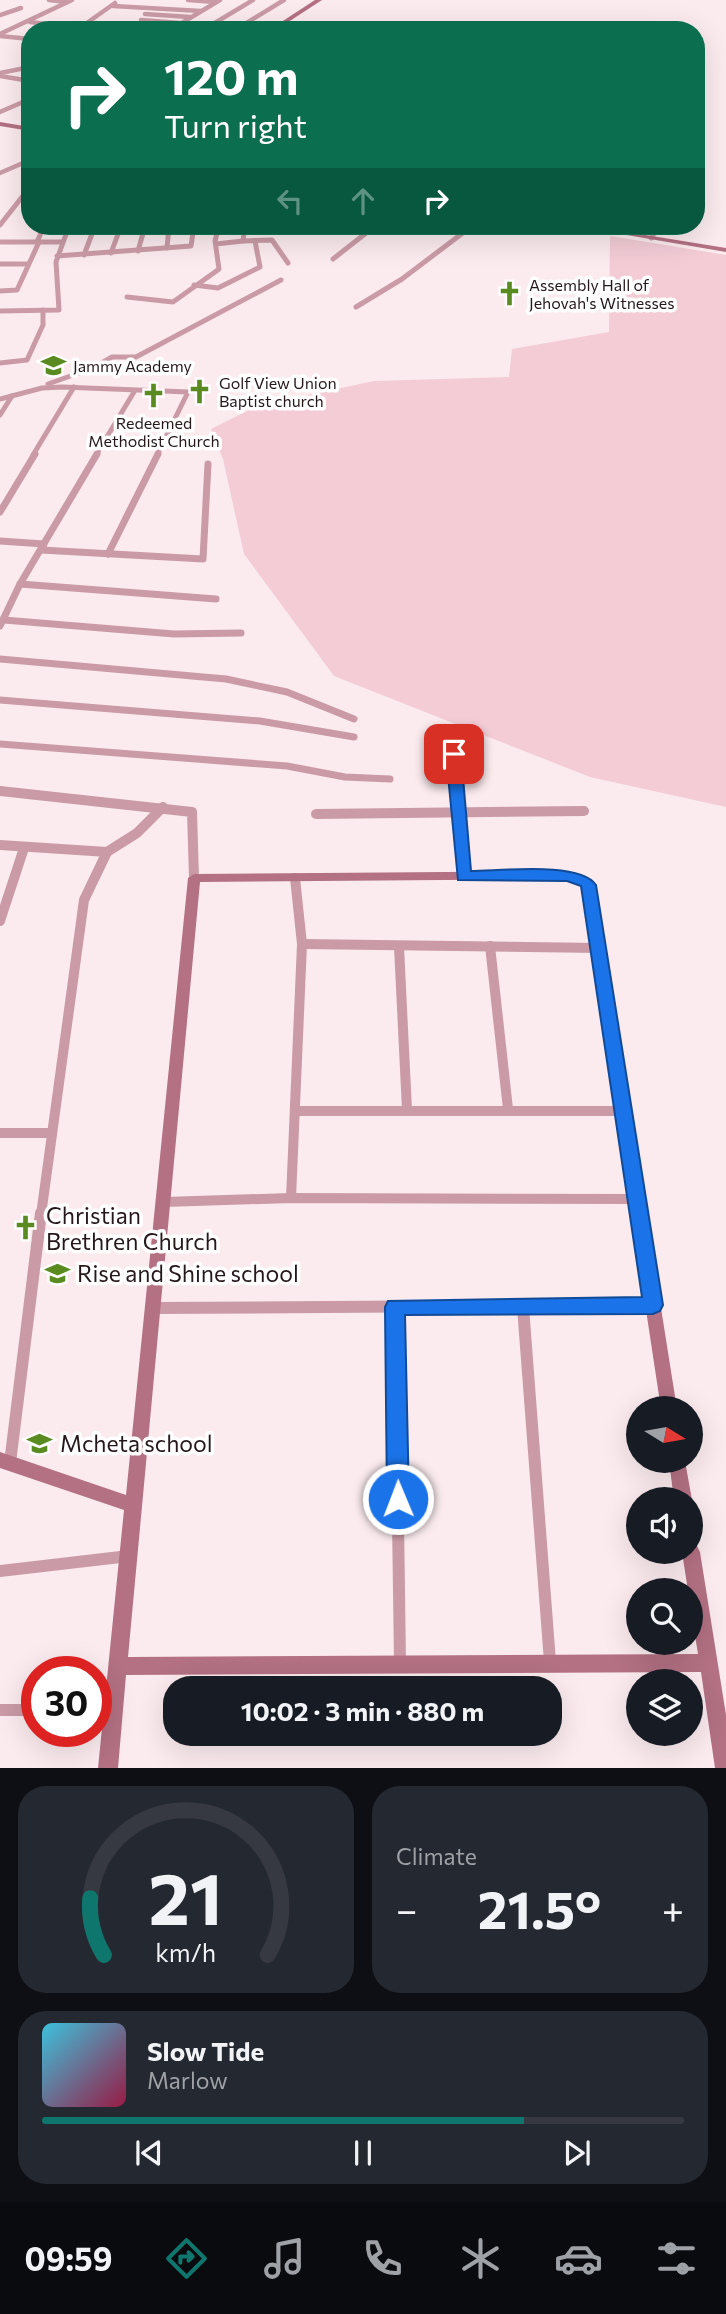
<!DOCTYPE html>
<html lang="en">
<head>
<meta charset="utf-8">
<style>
	body { margin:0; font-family:Commissioner,sans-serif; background:#242831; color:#f1f3f6; height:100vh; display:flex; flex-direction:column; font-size:26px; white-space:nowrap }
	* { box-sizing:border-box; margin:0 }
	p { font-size:23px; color:#9ea1a6 }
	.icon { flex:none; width:38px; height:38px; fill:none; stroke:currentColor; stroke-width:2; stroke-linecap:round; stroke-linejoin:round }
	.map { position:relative; height:1768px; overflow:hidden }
	.sheet { display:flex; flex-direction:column; gap:18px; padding:18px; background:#0d0f14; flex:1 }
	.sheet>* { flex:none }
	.hud { position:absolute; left:21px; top:21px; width:684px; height:214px; border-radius:28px; box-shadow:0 7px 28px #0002; background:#0b6e4f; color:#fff; overflow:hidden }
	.needle { width:46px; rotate:101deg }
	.buttons { position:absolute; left:626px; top:1396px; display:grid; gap:14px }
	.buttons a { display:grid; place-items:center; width:77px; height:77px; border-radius:50%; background:#171b24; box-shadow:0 7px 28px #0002; font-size:35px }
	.speed { position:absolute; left:21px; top:1656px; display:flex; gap:14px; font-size:35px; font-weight:700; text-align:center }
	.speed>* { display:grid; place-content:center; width:91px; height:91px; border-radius:50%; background:#171b24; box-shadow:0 7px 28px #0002; line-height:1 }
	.speed .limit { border:10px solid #d22; background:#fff; color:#111 }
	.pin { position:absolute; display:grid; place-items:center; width:60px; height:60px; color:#fff; margin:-30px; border-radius:14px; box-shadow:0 4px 10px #0006 }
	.me { position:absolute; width:77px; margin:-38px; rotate:359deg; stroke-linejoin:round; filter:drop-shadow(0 0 5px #0008) }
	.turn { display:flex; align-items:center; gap:24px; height:147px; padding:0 28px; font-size:32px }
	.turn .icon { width:91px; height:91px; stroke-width:2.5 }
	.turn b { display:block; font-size:49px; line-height:60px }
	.lanes { display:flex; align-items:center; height:66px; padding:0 28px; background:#0003; justify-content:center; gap:35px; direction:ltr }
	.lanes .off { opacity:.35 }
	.big { font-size:52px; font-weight:700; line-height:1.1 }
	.sheet .tile { flex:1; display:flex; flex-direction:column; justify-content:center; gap:10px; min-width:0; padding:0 24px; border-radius:28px; background:#242831 }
	.sheet .dial { align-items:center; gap:0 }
	.dial svg { height:182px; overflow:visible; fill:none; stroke:#363941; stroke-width:7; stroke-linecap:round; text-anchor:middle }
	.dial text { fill:#f1f3f6; stroke:none }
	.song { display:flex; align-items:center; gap:21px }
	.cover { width:84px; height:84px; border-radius:10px; background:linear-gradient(135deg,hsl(190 70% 55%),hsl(340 70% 35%)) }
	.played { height:7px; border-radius:4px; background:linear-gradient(90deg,#0f766e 75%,#363941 75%) }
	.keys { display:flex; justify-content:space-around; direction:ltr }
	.heat { display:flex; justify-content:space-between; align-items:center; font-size:38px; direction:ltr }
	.sheet .tiles { flex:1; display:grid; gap:18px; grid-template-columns:1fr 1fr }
	.tile:last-child { grid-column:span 2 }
	.trip { position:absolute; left:163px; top:1676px; width:399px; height:70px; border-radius:28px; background:#171b24; box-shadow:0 7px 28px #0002; font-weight:700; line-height:70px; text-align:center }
	.menu { display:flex; height:112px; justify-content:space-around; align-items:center; background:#090b0e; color:#9ea1a6 }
	.menu .icon { width:49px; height:49px }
	.menu .current { color:#0f766e }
	.menu b { font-size:32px; color:#f1f3f6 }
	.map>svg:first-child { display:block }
	.green { fill:#f3ccd6 }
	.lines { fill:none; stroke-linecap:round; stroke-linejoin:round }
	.street-far4 { stroke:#ca9ba6; stroke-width:4.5 }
	.street-far3 { stroke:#ca9ba6; stroke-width:5 }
	.street-far2 { stroke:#ca9ba6; stroke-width:7 }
	.street-far1 { stroke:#ca9ba6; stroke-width:10 }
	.street { stroke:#ca9ba6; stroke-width:12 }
	.secondary { fill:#b37183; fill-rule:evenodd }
	.route { fill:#1a73e8; stroke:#114b97; stroke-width:2 }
	.labels { text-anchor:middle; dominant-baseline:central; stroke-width:7; stroke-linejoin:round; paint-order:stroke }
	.far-poi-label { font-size:16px; fill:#25181b; stroke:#fff; text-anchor:start }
	.near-poi-label { font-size:23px; fill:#25181b; stroke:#fff; text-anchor:start }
</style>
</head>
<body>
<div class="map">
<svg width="726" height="1768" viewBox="0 0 726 1768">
	<rect width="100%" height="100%" fill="#fbebef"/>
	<!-- green -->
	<path class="green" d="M610 236 726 255V807L590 777 334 676 244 554 223 459 211 429 257 406 374 381 509 377 512 349 609 332Z"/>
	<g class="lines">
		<!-- street-far4 -->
		<g class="street-far4">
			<path d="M49 0 66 2"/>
			<path d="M188 0 215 2"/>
			<path d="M113 6 201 11"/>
			<path d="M145 14 190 17"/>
			<path d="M0 15 21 8"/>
			<path d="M141 20 180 23"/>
			<path d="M30 22 79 28"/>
			<path d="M137 28 169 30"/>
			<path d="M77 30 115 3"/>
			<path d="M170 30 220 0"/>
			<path d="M203 30 253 0"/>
			<path d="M235 30 284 0"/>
			<path d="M0 34 72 0"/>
			<path d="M0 36 30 39"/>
			<path d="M0 73 30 67"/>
			<path d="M0 76 30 81"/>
			<path d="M0 112 30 99"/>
			<path d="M0 173 30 160"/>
			<path d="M21 199 30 188"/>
		</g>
		<!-- street-far3 -->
		<g class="street-far3">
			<path d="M0 225 22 197"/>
			<path d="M245 226 243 241 272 240 288 263"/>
			<path d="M651 238 659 226"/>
			<path d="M0 242H62"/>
			<path d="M37 242 44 226"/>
			<path d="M216 244 243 241"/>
			<path d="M167 248 169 226"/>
			<path d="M138 251 145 226"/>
			<path d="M111 253 121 226"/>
			<path d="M84 255 95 226"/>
			<path d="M57 256 191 246 194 226"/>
			<path d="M333 259 375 226"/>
			<path d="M0 264H28"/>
			<path d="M194 285 218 288 260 267 255 241"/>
			<path d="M0 291 17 290 39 242"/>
			<path d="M127 297 173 302 215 272 219 269 215 241 219 226"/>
			<path d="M356 307 402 279 472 226"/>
			<path d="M0 311 59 310 56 262 69 226"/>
			<path d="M0 363 27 360 43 325V310"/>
			<path d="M48 384 93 368 112 357H136L281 280"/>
			<path d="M0 399 42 388 62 387 188 392 157 455"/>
			<path d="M0 415 12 396"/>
			<path d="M33 455 74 387"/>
			<path d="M96 455 134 392"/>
		</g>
		<!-- street-far2 -->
		<g class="street-far2">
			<path d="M0 512 35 454"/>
			<path d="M0 541 44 544"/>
			<path d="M41 550 203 559 208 464"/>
			<path d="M108 554 158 454"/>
			<path d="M20 584 216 599"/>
			<path d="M4 620 174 634 241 633"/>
			<path d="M0 626 20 584 97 454"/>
			<path d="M0 659 226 679 287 692 354 719"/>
			<path d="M0 700 260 721 354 737"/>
			<path d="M0 744 287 766 345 777 390 779"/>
			<path d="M454 754 457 787"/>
		</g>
		<!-- street-far1 -->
		<g class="street-far1">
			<path d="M457 785 464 876"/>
			<path d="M0 791 192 812 194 878"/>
			<path d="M316 814 584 811"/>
			<path d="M0 845 107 852 137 833 163 807"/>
			<path d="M0 921 24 848"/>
			<path d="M302 944 600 948"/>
			<path d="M490 946 508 1109"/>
			<path d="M399 947 407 1110"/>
			<path d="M295 1111H625"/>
			<path d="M0 1133H52"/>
			<path d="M291 1198 302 944 295 878"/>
			<path d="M164 1202 291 1198 636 1199"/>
			<path d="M41 1215 84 900 107 852"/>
		</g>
		<!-- street -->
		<g class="street">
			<path d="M395 1307 400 1663"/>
			<path d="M523 1307 550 1662"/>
			<path d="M154 1308 653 1305"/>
			<path d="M10 1463 41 1213"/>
			<path d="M0 1571 129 1556"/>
			<path d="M0 1710H37"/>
			<path d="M96 1711H113"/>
		</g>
		<!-- secondary -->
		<g class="secondary">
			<path d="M315 0H322L276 30H269Z"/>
			<path d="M0 122 30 127V131L0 126Z"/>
			<path d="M574 226H590L726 248V252Z"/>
			<path d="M568 871 592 882 594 885 677 1409H661L582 887 566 879 200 882 128 1657 698 1654 691 1611V1591H688L682 1552H691V1544L697 1546 700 1552 726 1715V1768H715L701 1672 126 1675 118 1768H98L124 1510 0 1468V1452L126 1495 188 878 194 874Z"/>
			<path d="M669 1461H685L692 1500 691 1501 674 1500Z"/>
		</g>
	</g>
	<!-- route -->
	<path class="route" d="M454 750 461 754 471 871C500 871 580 861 596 885L663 1305 660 1311 653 1314 405 1315 409 1499 405 1506 398 1509 390 1506 387 1499 385 1307 388 1301 642 1297 581 886 567 881 458 880 446 754Z"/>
	<!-- icons -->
	<defs>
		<symbol id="church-bare" viewBox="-9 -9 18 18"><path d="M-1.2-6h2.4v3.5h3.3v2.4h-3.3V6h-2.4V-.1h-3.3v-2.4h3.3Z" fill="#5a8b21" stroke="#fff" stroke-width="2.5" paint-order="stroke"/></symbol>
		<symbol id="school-bare" viewBox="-9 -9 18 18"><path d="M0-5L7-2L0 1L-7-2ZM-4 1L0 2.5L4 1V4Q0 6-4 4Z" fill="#5a8b21" stroke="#fff" stroke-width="2.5" paint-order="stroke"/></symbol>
	</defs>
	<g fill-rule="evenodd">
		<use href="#church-bare" x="492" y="276" width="35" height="35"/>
		<use href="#school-bare" x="36" y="348" width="35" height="35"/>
		<use href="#church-bare" x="182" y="374" width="35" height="35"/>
		<use href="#church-bare" x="136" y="378" width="35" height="35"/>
		<use href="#church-bare" x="8" y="1210" width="35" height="35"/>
		<use href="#school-bare" x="40" y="1256" width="35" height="35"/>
		<use href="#school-bare" x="22" y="1426" width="35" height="35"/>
	</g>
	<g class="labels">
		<!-- far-poi labels -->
		<g class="far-poi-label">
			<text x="529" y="284">Assembly Hall of<tspan x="529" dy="18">Jehovah's Witnesses</tspan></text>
			<text x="73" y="365">Jammy Academy</text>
			<text x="219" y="382">Golf View Union<tspan x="219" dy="18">Baptist church</tspan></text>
			<text x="154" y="422" text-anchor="middle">Redeemed<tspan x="154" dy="18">Methodist Church</tspan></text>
		</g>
		<!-- near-poi labels -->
		<g class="near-poi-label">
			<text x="46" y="1215">Christian<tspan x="46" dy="26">Brethren Church</tspan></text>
			<text x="77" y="1273">Rise and Shine school</text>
			<text x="60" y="1443">Mcheta school</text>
		</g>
	</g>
</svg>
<div class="buttons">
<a><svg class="needle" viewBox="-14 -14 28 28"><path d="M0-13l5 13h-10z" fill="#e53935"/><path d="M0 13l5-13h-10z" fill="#9ea1a6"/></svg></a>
<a><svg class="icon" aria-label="sound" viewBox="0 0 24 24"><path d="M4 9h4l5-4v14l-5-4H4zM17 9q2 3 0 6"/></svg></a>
<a><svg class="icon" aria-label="search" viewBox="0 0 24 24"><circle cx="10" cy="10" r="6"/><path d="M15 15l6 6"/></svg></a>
<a><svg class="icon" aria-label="layers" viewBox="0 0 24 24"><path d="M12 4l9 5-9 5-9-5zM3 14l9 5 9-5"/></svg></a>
</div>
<div class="speed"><div class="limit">30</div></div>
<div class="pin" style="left:454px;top:754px;background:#d93025"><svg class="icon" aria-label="arrive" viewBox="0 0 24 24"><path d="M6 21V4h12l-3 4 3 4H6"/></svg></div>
<svg class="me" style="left:398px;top:1499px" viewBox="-20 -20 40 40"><circle r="17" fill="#1a73e8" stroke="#fff" stroke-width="3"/><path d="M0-11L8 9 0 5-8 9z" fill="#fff"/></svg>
<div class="trip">10:02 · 3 min · 880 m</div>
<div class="hud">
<div class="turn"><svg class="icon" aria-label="right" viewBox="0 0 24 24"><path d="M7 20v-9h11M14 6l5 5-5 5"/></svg><div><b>120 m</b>Turn right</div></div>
<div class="lanes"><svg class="icon off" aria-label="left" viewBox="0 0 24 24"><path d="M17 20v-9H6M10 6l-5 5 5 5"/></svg><svg class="icon off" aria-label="ahead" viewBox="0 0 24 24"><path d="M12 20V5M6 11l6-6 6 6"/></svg><svg class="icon" aria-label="right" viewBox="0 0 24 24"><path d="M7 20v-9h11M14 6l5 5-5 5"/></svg></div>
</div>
</div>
<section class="sheet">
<div class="tiles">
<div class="tile dial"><svg viewBox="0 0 100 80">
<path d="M14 69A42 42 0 1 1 86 69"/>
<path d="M14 69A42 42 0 0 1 8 44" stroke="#0f766e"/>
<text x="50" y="56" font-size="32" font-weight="700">21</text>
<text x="50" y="72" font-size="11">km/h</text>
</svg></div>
<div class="tile"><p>Climate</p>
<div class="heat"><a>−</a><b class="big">21.5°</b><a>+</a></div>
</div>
<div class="tile">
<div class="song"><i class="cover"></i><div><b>Slow Tide</b><p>Marlow</p></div></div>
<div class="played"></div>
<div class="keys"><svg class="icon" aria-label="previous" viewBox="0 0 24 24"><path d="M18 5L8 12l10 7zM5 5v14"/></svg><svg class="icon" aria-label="pause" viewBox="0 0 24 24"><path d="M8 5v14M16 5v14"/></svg><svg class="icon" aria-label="next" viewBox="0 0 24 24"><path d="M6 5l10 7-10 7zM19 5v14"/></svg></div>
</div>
</div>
</section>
<nav class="menu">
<b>09:59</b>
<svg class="icon current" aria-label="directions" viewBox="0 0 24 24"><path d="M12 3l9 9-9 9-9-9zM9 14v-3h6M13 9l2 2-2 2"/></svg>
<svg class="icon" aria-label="music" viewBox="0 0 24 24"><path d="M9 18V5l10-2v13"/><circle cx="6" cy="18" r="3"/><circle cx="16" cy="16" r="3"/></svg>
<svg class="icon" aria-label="phone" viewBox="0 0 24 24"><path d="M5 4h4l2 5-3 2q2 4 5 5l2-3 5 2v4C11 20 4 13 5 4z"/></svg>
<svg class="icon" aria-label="climate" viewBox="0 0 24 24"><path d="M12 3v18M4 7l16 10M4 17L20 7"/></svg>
<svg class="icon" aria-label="car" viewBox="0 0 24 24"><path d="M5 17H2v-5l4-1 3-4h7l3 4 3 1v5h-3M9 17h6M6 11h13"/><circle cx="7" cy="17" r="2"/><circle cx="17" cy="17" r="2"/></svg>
<svg class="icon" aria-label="filters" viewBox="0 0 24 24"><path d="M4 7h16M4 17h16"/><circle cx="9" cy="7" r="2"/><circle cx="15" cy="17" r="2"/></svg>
</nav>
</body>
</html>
